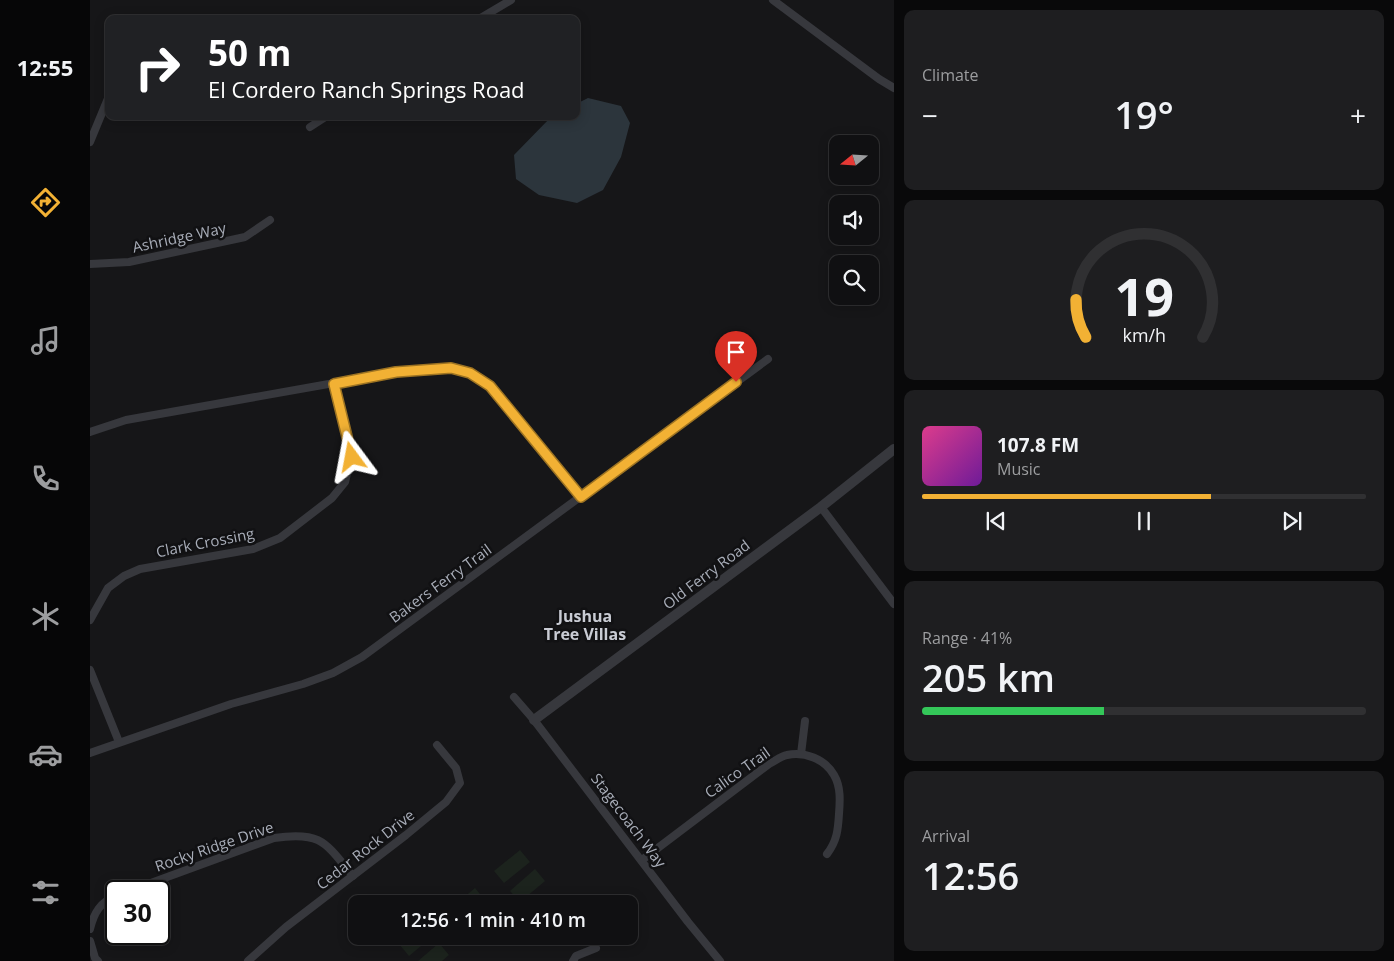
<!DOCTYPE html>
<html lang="en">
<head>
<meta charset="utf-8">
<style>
	body { margin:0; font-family:"Open Sans",sans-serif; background:#1e1e20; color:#f1f3f6; height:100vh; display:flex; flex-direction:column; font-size:19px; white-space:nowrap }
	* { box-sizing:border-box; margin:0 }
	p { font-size:16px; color:#9c9d9f }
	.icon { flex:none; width:28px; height:28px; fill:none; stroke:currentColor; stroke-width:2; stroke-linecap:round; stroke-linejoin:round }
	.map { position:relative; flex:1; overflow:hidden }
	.drawer { display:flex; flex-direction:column; gap:10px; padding:10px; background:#09090a; width:500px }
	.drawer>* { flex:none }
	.guide { position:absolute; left:15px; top:15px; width:475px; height:105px; border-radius:10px; box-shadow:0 2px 12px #0003,0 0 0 1px #303032; background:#202124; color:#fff; overflow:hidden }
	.needle { width:32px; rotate:252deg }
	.tools { position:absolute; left:739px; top:135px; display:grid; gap:10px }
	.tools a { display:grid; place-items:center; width:50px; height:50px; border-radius:10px; background:#101012; box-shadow:0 2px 12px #0003,0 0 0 1px #303032; font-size:25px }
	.speed { position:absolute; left:15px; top:880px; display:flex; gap:10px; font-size:25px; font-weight:700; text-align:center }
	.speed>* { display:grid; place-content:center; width:65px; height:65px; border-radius:50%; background:#101012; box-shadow:0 2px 12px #0003,0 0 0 1px #303032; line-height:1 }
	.speed .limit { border:2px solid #111; border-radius:8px; background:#fff; color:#111 }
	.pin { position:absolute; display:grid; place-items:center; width:42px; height:42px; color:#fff; margin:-51px -21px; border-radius:50% 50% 50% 0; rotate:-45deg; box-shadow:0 0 5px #0007 }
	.pin .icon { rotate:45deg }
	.me { position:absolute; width:55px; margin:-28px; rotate:347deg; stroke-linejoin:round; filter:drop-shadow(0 0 4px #0008) }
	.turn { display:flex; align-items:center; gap:18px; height:105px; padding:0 20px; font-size:22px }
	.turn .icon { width:65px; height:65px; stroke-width:2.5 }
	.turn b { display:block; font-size:35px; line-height:42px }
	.big { font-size:38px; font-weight:600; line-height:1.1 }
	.drawer .tile { flex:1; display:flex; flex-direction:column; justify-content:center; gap:8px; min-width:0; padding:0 18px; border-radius:10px; background:#1e1e20 }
	.drawer .dial { align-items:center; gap:0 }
	.dial svg { height:130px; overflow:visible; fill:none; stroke:#303032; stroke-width:7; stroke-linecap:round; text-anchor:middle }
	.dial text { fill:#f1f3f6; stroke:none }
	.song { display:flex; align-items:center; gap:15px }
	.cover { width:60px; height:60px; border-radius:8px; background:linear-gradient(135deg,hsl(330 70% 55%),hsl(280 70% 35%)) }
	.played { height:5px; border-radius:2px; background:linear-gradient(90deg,#f2b134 65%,#303032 65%) }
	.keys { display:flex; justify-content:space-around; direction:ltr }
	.heat { display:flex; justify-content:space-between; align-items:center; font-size:28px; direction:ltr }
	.charge { height:8px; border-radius:4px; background:linear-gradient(90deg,#34c759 41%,#303032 0) }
	.trip { position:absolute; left:258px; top:895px; width:290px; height:50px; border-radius:10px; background:#101012; box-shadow:0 2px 12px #0003,0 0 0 1px #303032; font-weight:600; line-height:50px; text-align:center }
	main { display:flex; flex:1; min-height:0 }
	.tabs { display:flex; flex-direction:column; width:90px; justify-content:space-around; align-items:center; background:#060607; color:#9c9d9f }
	.tabs .icon { width:35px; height:35px }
	.tabs .on { color:#f2b134 }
	.tabs b { font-size:22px; color:#f1f3f6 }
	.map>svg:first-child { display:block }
	.green { fill:#1c231d }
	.water { fill:#2c353c }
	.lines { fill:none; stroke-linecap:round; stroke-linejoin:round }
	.minor { stroke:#37383d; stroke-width:8 }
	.tertiary { stroke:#37383d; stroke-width:10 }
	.route-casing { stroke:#9d7322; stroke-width:12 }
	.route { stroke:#f2b134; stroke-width:9 }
	.labels { text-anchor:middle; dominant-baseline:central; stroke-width:5; stroke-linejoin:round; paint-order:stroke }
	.street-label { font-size:15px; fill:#a8adb8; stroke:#111113 }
	.neighbourhood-label { font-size:16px; font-weight:bold; fill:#c9ccd4; stroke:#111113 }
</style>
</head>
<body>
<main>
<nav class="tabs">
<b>12:55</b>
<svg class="icon on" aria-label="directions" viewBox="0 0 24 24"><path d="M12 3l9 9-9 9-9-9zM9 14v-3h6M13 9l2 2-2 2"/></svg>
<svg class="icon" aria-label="music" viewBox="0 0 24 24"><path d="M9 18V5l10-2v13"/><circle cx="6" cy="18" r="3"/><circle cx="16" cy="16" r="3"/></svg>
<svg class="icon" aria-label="phone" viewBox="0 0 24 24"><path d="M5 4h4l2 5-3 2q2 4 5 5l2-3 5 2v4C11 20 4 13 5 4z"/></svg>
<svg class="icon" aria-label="climate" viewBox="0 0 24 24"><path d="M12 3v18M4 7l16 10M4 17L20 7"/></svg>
<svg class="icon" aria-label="car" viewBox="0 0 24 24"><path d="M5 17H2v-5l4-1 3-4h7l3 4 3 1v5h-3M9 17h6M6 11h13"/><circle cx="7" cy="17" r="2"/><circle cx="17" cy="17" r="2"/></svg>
<svg class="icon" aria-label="filters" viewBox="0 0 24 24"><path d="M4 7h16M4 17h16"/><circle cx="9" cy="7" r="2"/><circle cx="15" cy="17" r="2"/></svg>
</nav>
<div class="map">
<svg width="804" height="961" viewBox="0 0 804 961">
	<rect width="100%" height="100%" fill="#161618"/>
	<!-- green -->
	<g class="green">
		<path d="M430 850 440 862 414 883 404 871Z"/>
		<path d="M445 869 455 881 430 902 420 891Z"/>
		<path d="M385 888 395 900 390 904H366Z"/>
		<path d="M319 936H343L319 956 309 944Z"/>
		<path d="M349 943 359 955 352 961H328Z"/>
	</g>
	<!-- water -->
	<path class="water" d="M498 98 531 106 540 123 531 157 513 190 487 203 449 195 426 179 424 155 461 117 486 116V104Z"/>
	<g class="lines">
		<!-- minor -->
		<g class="minor">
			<path d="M683 0 789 79 804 88"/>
			<path d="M389 19 421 0"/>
			<path d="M220 127 237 116"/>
			<path d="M0 142 19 96"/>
			<path d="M0 264 39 262 155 237 180 220"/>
			<path d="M0 432 36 420 306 372 361 368 380 373 400 386 491 497"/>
			<path d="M731 507 804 604"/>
			<path d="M0 620 18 588 34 576 50 569 163 549 190 538 242 498 255 482 261 457 244 384"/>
			<path d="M0 670 29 742"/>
			<path d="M424 697 444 720 598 922 630 961"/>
			<path d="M0 753 141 704 213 684 243 673 272 657 678 359"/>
			<path d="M711 754 715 721"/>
			<path d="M552 860 679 764C685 761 691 756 697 755 714 751 735 759 744 775 751 787 750 801 749 814 748 830 747 841 737 854"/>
			<path d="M39 891 184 838C231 831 235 842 263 876"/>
			<path d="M0 929C4 913 10 902 26 896"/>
			<path d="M0 941 5 958 8 961"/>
			<path d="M158 961 196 927 316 835 356 802 370 783 366 768 347 745"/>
			<path d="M483 961 486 956 506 948"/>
		</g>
		<!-- tertiary -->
		<path class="tertiary" d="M444 720 731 507 804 449"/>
	</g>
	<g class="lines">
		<defs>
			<path id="route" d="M262 457 244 384 306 372 361 368 380 373 400 386 491 497 646 382"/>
		</defs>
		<!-- route casing -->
		<use href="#route" class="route-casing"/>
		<!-- route -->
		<use href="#route" class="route"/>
	</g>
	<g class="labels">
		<!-- street labels -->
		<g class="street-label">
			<text transform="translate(89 237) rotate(-12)">Ashridge Way</text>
			<text transform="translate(115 542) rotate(-11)">Clark Crossing</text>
			<text transform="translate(616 574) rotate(-37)">Old Ferry Road</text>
			<text transform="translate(350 583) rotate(-36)">Bakers Ferry Trail</text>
			<text transform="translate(647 772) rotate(-35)">Calico Trail</text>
			<text transform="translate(539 820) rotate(53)">Stagecoach Way</text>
			<text transform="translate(124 846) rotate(-19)">Rocky Ridge Drive</text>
			<text transform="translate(275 849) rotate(-38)">Cedar Rock Drive</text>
		</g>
		<!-- neighbourhood labels -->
		<g class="neighbourhood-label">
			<text x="495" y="616">Jushua<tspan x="495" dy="18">Tree Villas</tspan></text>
		</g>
	</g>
</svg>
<div class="tools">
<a><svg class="needle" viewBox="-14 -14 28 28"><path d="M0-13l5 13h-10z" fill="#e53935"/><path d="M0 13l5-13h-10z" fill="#9c9d9f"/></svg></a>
<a><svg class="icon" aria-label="sound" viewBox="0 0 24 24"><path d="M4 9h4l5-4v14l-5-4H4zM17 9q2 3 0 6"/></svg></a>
<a><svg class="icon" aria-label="search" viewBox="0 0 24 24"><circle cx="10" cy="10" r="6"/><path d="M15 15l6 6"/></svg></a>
</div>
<div class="speed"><div class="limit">30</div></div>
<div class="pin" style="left:646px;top:382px;background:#d93025"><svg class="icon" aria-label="arrive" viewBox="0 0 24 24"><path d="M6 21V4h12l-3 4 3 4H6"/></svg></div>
<svg class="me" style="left:262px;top:457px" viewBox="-20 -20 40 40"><path d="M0-17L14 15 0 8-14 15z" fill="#f2b134" stroke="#fff" stroke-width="4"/></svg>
<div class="trip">12:56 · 1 min · 410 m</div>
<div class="guide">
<div class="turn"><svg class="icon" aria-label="right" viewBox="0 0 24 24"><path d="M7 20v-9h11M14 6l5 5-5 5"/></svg><div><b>50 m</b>El Cordero Ranch Springs Road</div></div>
</div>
</div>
<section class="drawer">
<div class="tile"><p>Climate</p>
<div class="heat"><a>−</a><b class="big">19°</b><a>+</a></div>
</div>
<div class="tile dial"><svg viewBox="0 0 100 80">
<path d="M14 69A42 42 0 1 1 86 69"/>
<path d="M14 69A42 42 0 0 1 8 46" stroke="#f2b134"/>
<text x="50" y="56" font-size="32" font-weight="700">19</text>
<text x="50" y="72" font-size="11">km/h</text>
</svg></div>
<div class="tile">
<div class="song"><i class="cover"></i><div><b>107.8 FM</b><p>Music</p></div></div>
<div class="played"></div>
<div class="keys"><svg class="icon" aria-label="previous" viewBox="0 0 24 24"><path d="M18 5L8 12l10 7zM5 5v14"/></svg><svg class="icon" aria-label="pause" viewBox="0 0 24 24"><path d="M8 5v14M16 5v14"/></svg><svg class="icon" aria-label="next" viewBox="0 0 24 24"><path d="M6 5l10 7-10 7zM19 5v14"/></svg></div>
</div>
<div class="tile"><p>Range · 41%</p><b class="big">205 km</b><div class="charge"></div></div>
<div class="tile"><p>Arrival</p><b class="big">12:56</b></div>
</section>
</main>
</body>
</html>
